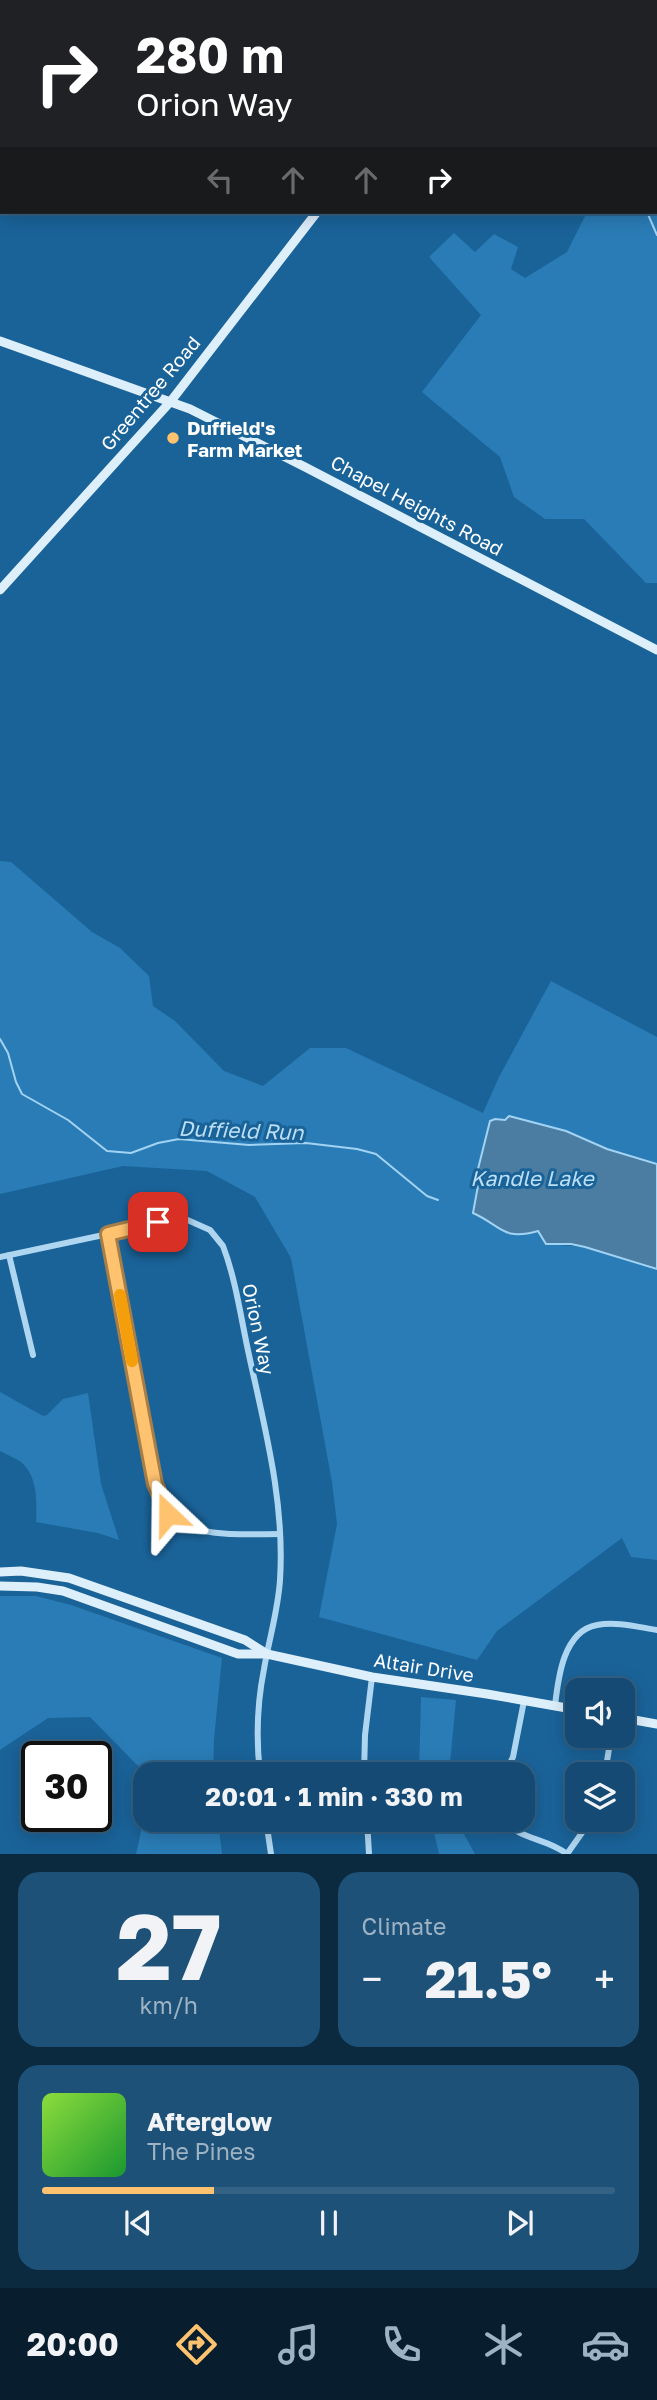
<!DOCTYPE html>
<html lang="en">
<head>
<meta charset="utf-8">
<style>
	body { margin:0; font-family:"Golos Text",sans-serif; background:#1d5178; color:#f1f3f6; height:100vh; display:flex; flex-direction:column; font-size:26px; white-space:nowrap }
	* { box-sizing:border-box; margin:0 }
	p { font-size:23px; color:#9db3c4 }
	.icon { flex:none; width:38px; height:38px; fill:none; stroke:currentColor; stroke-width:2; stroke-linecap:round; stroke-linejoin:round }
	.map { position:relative; height:1854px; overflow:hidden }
	.sheet { display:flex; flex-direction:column; gap:18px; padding:18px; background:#0b293f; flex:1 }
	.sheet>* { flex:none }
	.hud { position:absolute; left:0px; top:0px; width:658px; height:214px; box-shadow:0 4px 18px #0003,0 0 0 2px #336285; background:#202124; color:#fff; overflow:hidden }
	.fabs { position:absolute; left:565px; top:1678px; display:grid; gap:14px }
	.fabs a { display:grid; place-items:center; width:70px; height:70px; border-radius:14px; background:#144a73; box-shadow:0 4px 18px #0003,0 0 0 2px #336285; font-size:35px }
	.speed { position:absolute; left:21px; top:1741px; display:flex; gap:14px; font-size:35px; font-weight:700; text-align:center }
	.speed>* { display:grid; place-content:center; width:91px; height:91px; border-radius:50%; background:#144a73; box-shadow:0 4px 18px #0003,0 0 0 2px #336285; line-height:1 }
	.speed .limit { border:4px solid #111; border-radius:10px; background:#fff; color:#111 }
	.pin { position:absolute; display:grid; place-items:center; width:60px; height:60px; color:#fff; margin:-30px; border-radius:14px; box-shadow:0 4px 10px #0006 }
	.me { position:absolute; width:77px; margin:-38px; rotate:337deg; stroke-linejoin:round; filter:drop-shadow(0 0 5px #0008) }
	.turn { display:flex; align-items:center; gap:24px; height:147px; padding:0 21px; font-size:32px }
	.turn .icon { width:91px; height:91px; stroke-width:2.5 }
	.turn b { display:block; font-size:49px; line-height:60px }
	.lanes { display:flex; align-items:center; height:66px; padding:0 21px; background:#0003; justify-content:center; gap:35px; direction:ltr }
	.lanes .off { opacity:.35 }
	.big { font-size:52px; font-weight:700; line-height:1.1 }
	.sheet .tile { flex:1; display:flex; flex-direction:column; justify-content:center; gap:10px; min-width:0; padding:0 24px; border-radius:21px; background:#1d5178 }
	.sheet .dial { align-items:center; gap:0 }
	.dial b { font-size:91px; line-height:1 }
	.song { display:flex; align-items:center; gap:21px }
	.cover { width:84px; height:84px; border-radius:10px; background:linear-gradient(135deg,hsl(90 70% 55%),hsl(130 70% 35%)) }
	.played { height:7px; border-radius:4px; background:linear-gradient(90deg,#ffc26f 30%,#336285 30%) }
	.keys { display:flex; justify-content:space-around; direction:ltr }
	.heat { display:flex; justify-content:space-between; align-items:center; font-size:38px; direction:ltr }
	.sheet .tiles { flex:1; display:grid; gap:18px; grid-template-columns:1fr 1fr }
	.tile:last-child { grid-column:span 2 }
	.trip { position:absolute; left:133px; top:1762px; width:402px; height:70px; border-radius:21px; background:#144a73; box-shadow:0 4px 18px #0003,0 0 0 2px #336285; font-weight:700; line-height:70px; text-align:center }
	.tabs { display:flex; height:112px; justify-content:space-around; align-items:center; background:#081e2e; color:#9db3c4 }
	.tabs .icon { width:49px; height:49px }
	.tabs .on { color:#ffc26f }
	.tabs b { font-size:32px; color:#f1f3f6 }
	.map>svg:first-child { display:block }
	.green { fill:#2a7cb6 }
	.water { fill:#4b7da3; stroke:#a2d3f3; stroke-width:2 }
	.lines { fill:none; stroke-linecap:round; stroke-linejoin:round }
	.stream { stroke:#a2d3f3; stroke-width:2 }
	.street { stroke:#afd6f1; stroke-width:6 }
	.secondary { stroke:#deeffc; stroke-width:9 }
	.route-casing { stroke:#a67e48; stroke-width:18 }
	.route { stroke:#ffc26f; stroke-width:12 }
	.slow { stroke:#f59e0b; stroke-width:12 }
	.poi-dot { fill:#ffc26f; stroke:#1a6399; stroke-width:2.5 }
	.labels { text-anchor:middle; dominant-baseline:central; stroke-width:6; stroke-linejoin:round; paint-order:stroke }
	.street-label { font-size:19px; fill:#fff; stroke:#1a6399 }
	.poi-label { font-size:19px; font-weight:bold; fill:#fff; stroke:#1a6399; text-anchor:start }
	.water-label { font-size:21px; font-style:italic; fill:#bcdff7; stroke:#1a6399 }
</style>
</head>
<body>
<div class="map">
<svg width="657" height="1854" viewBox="0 0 657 1854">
	<rect width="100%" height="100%" fill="#1a6399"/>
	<!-- green -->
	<g class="green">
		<path d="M0 0H274L2 2V10Z"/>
		<path d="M656 86 657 87V583H646L584 519H545L514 497 500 457 422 392 481 315 429 257 454 233 475 252 494 234 518 247 511 269 525 278 567 252 587 212H656Z"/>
		<path d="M0 861 11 862 92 932 120 948 149 976 153 1006 175 1021 224 1071 263 1086 310 1048H346L483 1113 499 1077 551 981 657 1037V1165L607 1149 575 1134 512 1116 490 1123 473 1212 505 1232 538 1231 546 1244 585 1247 657 1269V1560L631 1557 622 1538 497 1631 477 1660 319 1617 337 1524 332 1482 291 1258 255 1197 207 1171 123 1166 0 1194Z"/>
		<path d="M0 1392 43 1416 47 1415 63 1399 88 1393 101 1484 119 1540 98 1533 36 1522C37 1502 38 1477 21 1462 15 1458 6 1454 0 1451Z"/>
		<path d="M0 1596H36L71 1605 222 1658 214 1739 213 1774H145V1787L139 1767 90 1717 48 1718 0 1750Z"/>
		<path d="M421 1697 456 1700 449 1774H419Z"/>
		<path d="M145 1814V1820H218L222 1854H136Z"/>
		<path d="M431 1820H456L475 1854H439Z"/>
	</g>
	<!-- water -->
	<path class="water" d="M509 1116 566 1131 607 1149 657 1164V1269L585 1247 571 1244H546L538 1231C502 1241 502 1226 473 1213L480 1175 477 1173 490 1121 495 1119 505 1120Z"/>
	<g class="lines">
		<!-- stream -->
		<g class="stream">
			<path d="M1 0 2 2"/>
			<path d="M656 178H657"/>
			<path d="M647 212 657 235"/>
			<path d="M0 1039 8 1053 16 1082 22 1094 68 1120 107 1151 131 1153 158 1143 179 1139 249 1145 306 1143 357 1149 376 1154 427 1196 438 1200"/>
		</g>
		<!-- street -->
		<g class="street">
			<path d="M108 1234 155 1484C159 1494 161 1506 169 1514 193 1539 248 1534 280 1534"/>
			<path d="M9 1255 33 1355"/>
			<path d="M0 1257 183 1218 210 1230 223 1246C236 1280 241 1319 249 1355 265 1429 285 1503 280 1580 278 1611 269 1639 264 1669 257 1704 256 1739 260 1774"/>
			<path d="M555 1706C558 1679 563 1631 597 1625 616 1621 638 1627 657 1630"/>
			<path d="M364 1774 365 1735 372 1677"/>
			<path d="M505 1774 513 1757 524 1701"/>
			<path d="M605 1774 611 1736"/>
			<path d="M266 1820 271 1854"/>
			<path d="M367 1820 369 1854"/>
			<path d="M503 1820C520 1840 547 1838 567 1854"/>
			<path d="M567 1854 591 1820"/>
		</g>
		<!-- secondary -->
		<g class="secondary">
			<path d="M614 2 618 0"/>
			<path d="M0 341 190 409 305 467 657 650"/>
			<path d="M0 590 171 401 317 212"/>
			<path d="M0 1572 21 1571 69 1578 245 1640 267 1654"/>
			<path d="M0 1586 37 1587 63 1591 238 1654H267L372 1677 487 1694 578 1710"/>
			<path d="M623 1718 657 1724"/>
		</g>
	</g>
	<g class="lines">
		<defs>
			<path id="route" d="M158 1222 108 1234 155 1484 168 1514"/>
		</defs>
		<!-- route casing -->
		<use href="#route" class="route-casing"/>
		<!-- route -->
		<use href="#route" class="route"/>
		<!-- slow -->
		<path class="slow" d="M120 1295 132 1361"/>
	</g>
	<!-- markers -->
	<circle class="poi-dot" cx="173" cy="438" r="7"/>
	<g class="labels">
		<!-- street labels -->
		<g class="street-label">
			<text transform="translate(150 393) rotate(-50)">Greentree Road</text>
			<text transform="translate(417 505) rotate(28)">Chapel Heights Road</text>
			<text transform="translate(259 1329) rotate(78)">Orion Way</text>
			<text transform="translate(424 1667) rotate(9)">Altair Drive</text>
		</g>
		<!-- poi labels -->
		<g class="poi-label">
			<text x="187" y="427">Duffield's<tspan x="187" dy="22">Farm Market</tspan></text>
		</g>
		<!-- water labels -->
		<g class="water-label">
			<text transform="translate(241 1130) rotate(2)">Duffield Run</text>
			<text x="532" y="1178">Kandle Lake</text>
		</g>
	</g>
</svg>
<div class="fabs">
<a><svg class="icon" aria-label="sound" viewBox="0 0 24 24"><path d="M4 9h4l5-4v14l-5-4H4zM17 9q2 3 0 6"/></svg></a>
<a><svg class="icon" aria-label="layers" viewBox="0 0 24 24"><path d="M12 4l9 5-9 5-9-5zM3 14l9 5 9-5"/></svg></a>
</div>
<div class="speed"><div class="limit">30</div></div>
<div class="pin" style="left:158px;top:1222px;background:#d93025"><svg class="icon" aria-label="arrive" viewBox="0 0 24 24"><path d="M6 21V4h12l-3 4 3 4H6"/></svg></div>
<svg class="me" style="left:168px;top:1514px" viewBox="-20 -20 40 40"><path d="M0-17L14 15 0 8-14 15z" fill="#ffc26f" stroke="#fff" stroke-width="4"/></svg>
<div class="trip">20:01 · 1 min · 330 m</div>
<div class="hud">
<div class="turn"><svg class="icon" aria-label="right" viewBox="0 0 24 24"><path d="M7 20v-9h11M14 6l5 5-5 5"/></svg><div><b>280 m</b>Orion Way</div></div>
<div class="lanes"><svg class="icon off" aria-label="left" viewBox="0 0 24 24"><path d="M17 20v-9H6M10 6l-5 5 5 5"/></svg><svg class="icon off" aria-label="ahead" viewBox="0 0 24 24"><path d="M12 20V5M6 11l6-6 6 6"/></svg><svg class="icon off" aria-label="ahead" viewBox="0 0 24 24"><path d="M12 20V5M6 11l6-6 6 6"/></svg><svg class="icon" aria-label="right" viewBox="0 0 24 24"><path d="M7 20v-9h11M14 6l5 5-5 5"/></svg></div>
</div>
</div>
<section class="sheet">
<div class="tiles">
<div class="tile dial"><b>27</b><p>km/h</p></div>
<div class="tile"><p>Climate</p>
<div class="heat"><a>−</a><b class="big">21.5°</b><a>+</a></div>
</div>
<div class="tile">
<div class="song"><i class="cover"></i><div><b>Afterglow</b><p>The Pines</p></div></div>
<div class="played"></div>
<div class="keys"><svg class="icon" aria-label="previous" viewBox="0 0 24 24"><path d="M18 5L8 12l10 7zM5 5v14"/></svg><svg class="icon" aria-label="pause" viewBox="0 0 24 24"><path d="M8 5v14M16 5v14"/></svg><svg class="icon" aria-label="next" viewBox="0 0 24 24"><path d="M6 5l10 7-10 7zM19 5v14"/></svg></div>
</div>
</div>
</section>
<nav class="tabs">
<b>20:00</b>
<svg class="icon on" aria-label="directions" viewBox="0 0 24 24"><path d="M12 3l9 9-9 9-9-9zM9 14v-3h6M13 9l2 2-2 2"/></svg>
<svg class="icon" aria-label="music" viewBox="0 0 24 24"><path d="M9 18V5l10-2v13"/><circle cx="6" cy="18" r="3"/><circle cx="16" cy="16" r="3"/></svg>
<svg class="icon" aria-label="phone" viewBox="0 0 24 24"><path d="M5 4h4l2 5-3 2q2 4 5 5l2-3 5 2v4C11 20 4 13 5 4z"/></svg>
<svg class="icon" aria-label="climate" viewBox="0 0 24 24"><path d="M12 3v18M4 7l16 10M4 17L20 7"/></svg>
<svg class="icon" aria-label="car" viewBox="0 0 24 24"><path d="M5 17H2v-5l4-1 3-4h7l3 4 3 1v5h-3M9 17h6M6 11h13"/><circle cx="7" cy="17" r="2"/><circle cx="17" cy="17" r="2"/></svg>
</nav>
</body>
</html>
